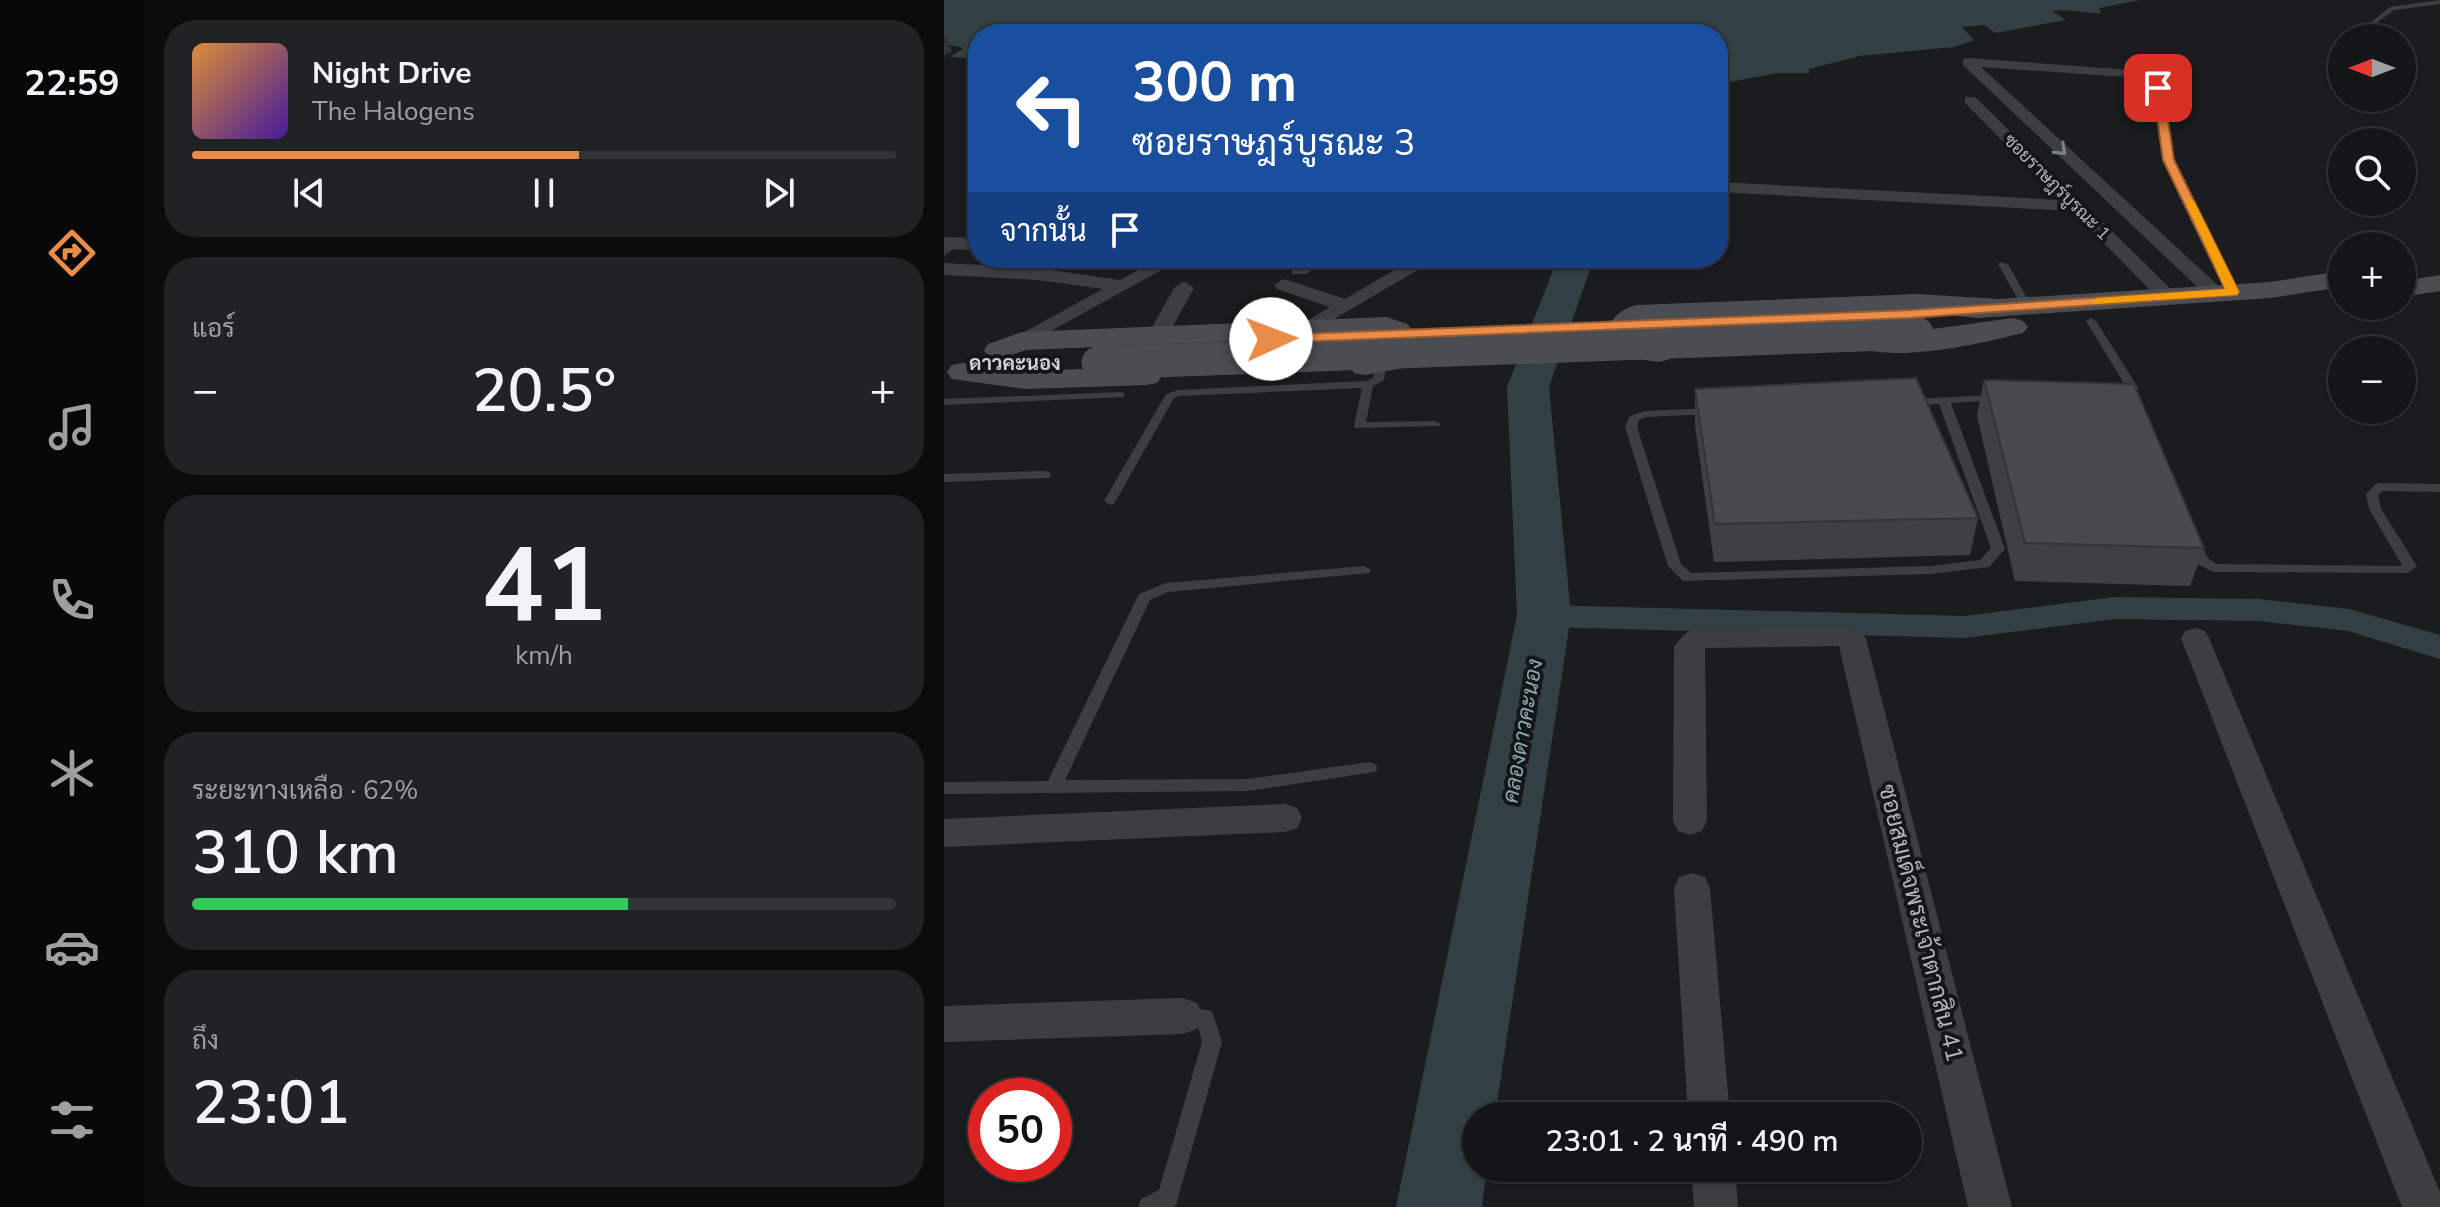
<!DOCTYPE html>
<html lang="th">
<head>
<meta charset="utf-8">
<style>
	body { margin:0; font-family:"Nunito Sans",Sarabun,sans-serif; background:#212223; color:#f1f3f6; height:100vh; display:flex; flex-direction:column; font-size:30px; white-space:nowrap }
	* { box-sizing:border-box; margin:0 }
	p { font-size:26px; color:#9d9fa1 }
	.icon { flex:none; width:44px; height:44px; fill:none; stroke:currentColor; stroke-width:2; stroke-linecap:round; stroke-linejoin:round }
	.map { position:relative; flex:1; overflow:hidden }
	.drawer { display:flex; flex-direction:column; gap:20px; padding:20px; background:#0b0c0c; width:800px }
	.drawer>* { flex:none }
	.banner { position:absolute; left:24px; top:24px; width:760px; height:244px; border-radius:32px; box-shadow:0 2px 6px #0004,0 0 0 2px #333435; background:#1a4fa0; color:#fff; overflow:hidden }
	.needle { width:52px; rotate:270deg }
	.controls { position:absolute; left:1384px; top:24px; display:grid; gap:16px }
	.controls a { display:grid; place-items:center; width:88px; height:88px; border-radius:50%; background:#141516; box-shadow:0 2px 6px #0004,0 0 0 2px #333435; font-size:40px }
	.speed { position:absolute; left:24px; top:1078px; display:flex; gap:16px; font-size:40px; font-weight:700; text-align:center }
	.speed>* { display:grid; place-content:center; width:104px; height:104px; border-radius:50%; background:#141516; box-shadow:0 2px 6px #0004,0 0 0 2px #333435; line-height:1 }
	.speed .limit { border:12px solid #d22; background:#fff; color:#111 }
	.pin { position:absolute; display:grid; place-items:center; width:68px; height:68px; color:#fff; margin:-34px; border-radius:16px; box-shadow:0 4px 12px #0006 }
	.me { position:absolute; width:88px; margin:-44px; rotate:88deg; stroke-linejoin:round; filter:drop-shadow(0 0 6px #0008) }
	.turn { display:flex; align-items:center; gap:28px; height:168px; padding:0 32px; font-size:36px }
	.turn .icon { width:104px; height:104px; stroke-width:2.5 }
	.turn b { display:block; font-size:56px; line-height:68px }
	.then { display:flex; align-items:center; height:76px; padding:0 32px; background:#0003; gap:16px; font-size:30px }
	.big { font-size:60px; font-weight:600; line-height:1.1 }
	.drawer .widget { flex:1; display:flex; flex-direction:column; justify-content:center; gap:12px; min-width:0; padding:0 28px; border-radius:32px; background:#212223 }
	.drawer .dial { align-items:center; gap:0 }
	.dial b { font-size:104px; line-height:1 }
	.song { display:flex; align-items:center; gap:24px }
	.cover { width:96px; height:96px; border-radius:12px; background:linear-gradient(135deg,hsl(30 70% 55%),hsl(260 70% 35%)) }
	.played { height:8px; border-radius:4px; background:linear-gradient(90deg,#e88c48 55%,#333435 55%) }
	.keys { display:flex; justify-content:space-around; direction:ltr }
	.heat { display:flex; justify-content:space-between; align-items:center; font-size:44px; direction:ltr }
	.charge { height:12px; border-radius:6px; background:linear-gradient(90deg,#34c759 62%,#333435 0) }
	.trip { position:absolute; left:518px; top:1102px; width:460px; height:80px; border-radius:40px; background:#141516; box-shadow:0 2px 6px #0004,0 0 0 2px #333435; font-weight:600; line-height:80px; text-align:center }
	main { display:flex; flex:1; min-height:0 }
	.tabs { display:flex; flex-direction:column; width:144px; justify-content:space-around; align-items:center; background:#080809; color:#9d9fa1 }
	.tabs .icon { width:56px; height:56px }
	.tabs .active { color:#e88c48 }
	.tabs b { font-size:36px; color:#f1f3f6 }
	.map>svg:first-child { display:block }
	.water { fill:#334043 }
	.lines { fill:none; stroke-linecap:round; stroke-linejoin:round }
	.canal { fill:#334043; fill-rule:evenodd }
	.river { fill:#334043; fill-rule:evenodd }
	.lane { fill:#3c3f42; fill-rule:evenodd }
	.street { fill:#3c3f42; fill-rule:evenodd }
	.secondary { fill:#4a4e52; fill-rule:evenodd }
	.secondary-bridge { stroke:#4a4e52; stroke-width:33 }
	.wall { fill:#3e4042 }
	.shaded-wall { fill:#323436 }
	.building { fill:#484a4d; stroke:#323436; stroke-width:2 }
	.oneway { stroke:#7b8085 }
	.route { fill:#e88c48; stroke:#975b2f; stroke-width:2 }
	.slow { fill:#f59e0b }
	.labels { text-anchor:middle; dominant-baseline:central; stroke-width:8; stroke-linejoin:round; paint-order:stroke }
	.far-street-label { font-size:18px; fill:#aeb6bc; stroke:#161618 }
	.far-quarter-label { font-size:20px; font-weight:bold; fill:#cfd4d8; stroke:#161618 }
	.water-label { font-size:22px; font-style:italic; fill:#88aab4; stroke:#161618 }
	.near-street-label { font-size:24px; fill:#aeb6bc; stroke:#161618 }
</style>
</head>
<body>
<main>
<nav class="tabs">
<b>22:59</b>
<svg class="icon active" aria-label="directions" viewBox="0 0 24 24"><path d="M12 3l9 9-9 9-9-9zM9 14v-3h6M13 9l2 2-2 2"/></svg>
<svg class="icon" aria-label="music" viewBox="0 0 24 24"><path d="M9 18V5l10-2v13"/><circle cx="6" cy="18" r="3"/><circle cx="16" cy="16" r="3"/></svg>
<svg class="icon" aria-label="phone" viewBox="0 0 24 24"><path d="M5 4h4l2 5-3 2q2 4 5 5l2-3 5 2v4C11 20 4 13 5 4z"/></svg>
<svg class="icon" aria-label="climate" viewBox="0 0 24 24"><path d="M12 3v18M4 7l16 10M4 17L20 7"/></svg>
<svg class="icon" aria-label="car" viewBox="0 0 24 24"><path d="M5 17H2v-5l4-1 3-4h7l3 4 3 1v5h-3M9 17h6M6 11h13"/><circle cx="7" cy="17" r="2"/><circle cx="17" cy="17" r="2"/></svg>
<svg class="icon" aria-label="filters" viewBox="0 0 24 24"><path d="M4 7h16M4 17h16"/><circle cx="9" cy="7" r="2"/><circle cx="15" cy="17" r="2"/></svg>
</nav>
<section class="drawer">
<div class="widget">
<div class="song"><i class="cover"></i><div><b>Night Drive</b><p>The Halogens</p></div></div>
<div class="played"></div>
<div class="keys"><svg class="icon" aria-label="previous" viewBox="0 0 24 24"><path d="M18 5L8 12l10 7zM5 5v14"/></svg><svg class="icon" aria-label="pause" viewBox="0 0 24 24"><path d="M8 5v14M16 5v14"/></svg><svg class="icon" aria-label="next" viewBox="0 0 24 24"><path d="M6 5l10 7-10 7zM19 5v14"/></svg></div>
</div>
<div class="widget"><p>แอร์</p>
<div class="heat"><a>−</a><b class="big">20.5°</b><a>+</a></div>
</div>
<div class="widget dial"><b>41</b><p>km/h</p></div>
<div class="widget"><p>ระยะทางเหลือ · 62%</p><b class="big">310 km</b><div class="charge"></div></div>
<div class="widget"><p>ถึง</p><b class="big">23:01</b></div>
</section>
<div class="map">
<svg width="1496" height="1207" viewBox="0 0 1496 1207">
	<rect width="100%" height="100%" fill="#1b1c1d"/>
	<!-- water -->
	<path class="water" d="M0 0H1196L1155 8 1157 13C1140 14 1126 8 1108 11L1122 20 1052 33 1040 25 1018 27 1030 40 1010 47 916 56 865 69V73H834L774 84V34H34V51L22 58 6 57 20 48 0 44Z"/>
	<g class="lines">
		<!-- canal -->
		<path class="canal" d="M1170 597 1315 599 1405 609 1496 635V659L1404 631 1315 621 1170 619 1021 638 600 627 589 624 584 616 589 608 600 605 1021 616Z"/>
		<!-- river -->
		<path class="river" d="M614 258H650L605 387 627 615 551 1116H532V1168H543L538 1207H452L573 615 563 387Z"/>
		<!-- lane -->
		<g class="lane">
			<path d="M1496 0V4L1450 10 1432 23 1441 38H1435L1426 23 1446 7Z"/>
			<path d="M1458 49 1466 54V56L1458 54Z"/>
			<path d="M1211 86 1218 88 1229 160 1294 292 1292 294 1284 292 1221 160Z"/>
			<path d="M9 241 17 243 0 256V248Z"/>
			<path d="M1056 262 1064 264 1087 305 1086 307 1077 305 1054 264Z"/>
			<path d="M1147 318 1152 321 1195 389 1181 396 1175 393 1183 388 1142 321Z"/>
			<path d="M437 362 442 365 440 380 429 386 422 422 491 421 497 424 495 426 412 428 410 426 418 388 236 396 230 398 170 504 166 505 160 501 222 394 234 390 422 381 429 378 432 365Z"/>
			<path d="M176 392 180 393V397L0 405V399Z"/>
			<path d="M1052 395 1058 398 1056 400 1007 403 1061 549 1045 567 987 574 739 581 724 566 681 427 686 416 701 411 769 408 775 411 769 414 702 417 695 420 693 427 737 564 747 573 987 566 1036 560 1047 548 995 404 965 405 959 402 965 399Z"/>
			<path d="M101 471 105 472 107 475 105 478 0 482V474Z"/>
			<path d="M1436 483 1496 484V492L1439 491 1434 495 1437 509 1473 566 1464 573 1269 572 1253 564 1242 541 1244 538H1254L1264 558 1272 564 1457 566 1458 565 1425 509 1422 494 1432 484Z"/>
			<path d="M420 566 427 570 425 573 224 592 206 600 121 780 304 779 425 762 431 764 433 768 431 772 304 791 0 794V782L104 781 195 594 222 583Z"/>
			<path d="M243 1007 268 1011 278 1042 232 1205 228 1207H194L197 1199 215 1190 258 1042 254 1026 236 1022 233 1016 236 1010Z"/>
		</g>
		<!-- street -->
		<g class="street">
			<path d="M1024 58 1187 70V76L1182 77 1037 67 1279 290 1282 294 1279 298H1265L1019 65V59Z"/>
			<path d="M1021 97H1031L1232 294 1235 298 1232 302H1218L1128 211 774 192V182L1117 200 1021 103Z"/>
			<path d="M0 237 34 238V250L0 249Z"/>
			<path d="M216 258H239L78 347 68 341 71 337 159 289 94 280 0 275V263L94 268 176 280Z"/>
			<path d="M361 258H383L362 274H348V266Z"/>
			<path d="M471 258H494L363 335 353 329 356 325 386 307 333 289 330 285 340 279 401 299Z"/>
			<path d="M240 282 250 288 224 335 214 341 207 339 204 335 230 288Z"/>
			<path d="M897 626 918 632 922 639 1068 1207H1024L895 646 761 648 763 821 758 831 746 835 734 831 729 821 730 647C737 637 742 631 753 628Z"/>
			<path d="M1251 628 1261 631 1265 638 1496 1192V1207H1458L1237 638 1241 631Z"/>
			<path d="M341 804 353 808 358 818 353 828 341 832 0 847V819Z"/>
			<path d="M748 873 761 877 766 888 786 1116H744L730 888 735 877Z"/>
			<path d="M239 998 253 1003 259 1016 253 1029 239 1034 0 1042V1006Z"/>
			<path d="M747 1168H791L794 1207H750Z"/>
		</g>
		<!-- secondary -->
		<g class="secondary">
			<path d="M1398 271V287L1326 298 1033 318 973 312 698 322V342L726 347 730 353 726 359 715 362 673 356C656 332 666 312 693 305L973 294 1055 299 1326 282Z"/>
			<path d="M1496 275V291L1458 297V281Z"/>
			<path d="M443 317 463 324 468 330 464 361 460 368 421 375 410 373 406 366 410 359 435 354 437 335 82 350 55 359 44 356 40 350 44 344 78 332Z"/>
			<path d="M1069 318 1079 321 1084 327 1079 333C1039 343 964 360 924 350L920 344 924 338Z"/>
			<path d="M19 363 81 371 202 367 213 369 218 376 213 383 202 385 81 389 8 379 3 372 8 365Z"/>
		</g>
		<!-- secondary-bridge -->
		<path class="secondary-bridge" d="M154 363 973 333"/>
	</g>
	<!-- wall -->
	<g class="wall">
		<path d="M1040 380 1260 548 1246 586 1071 581 1033 416Z"/>
		<path d="M751 389 1034 518 1026 555 770 562 751 425Z"/>
	</g>
	<!-- shaded-wall -->
	<path class="shaded-wall" d="M0 32 8 51 0 56Z"/>
	<!-- building -->
	<g class="building">
		<path d="M972 378 1034 518 771 524 751 389Z"/>
		<path d="M1040 380 1190 384 1260 548 1081 543Z"/>
	</g>
	<!-- one-way arrows -->
	<defs><path id="oneway-chevron" d="M-2-3.5L2.5 0L-2 3.5" fill="none" stroke-width="1.6" stroke-linecap="round" stroke-linejoin="round" transform="scale(2)"/></defs>
	<use class="oneway" href="#oneway-chevron" transform="translate(1117 150) rotate(43)"/>
	<!-- route -->
	<path class="route" d="M1214 86 1219 88 1230 160 1295 292 1293 295 966 318 327 343 320 339 327 335 966 310 1281 289 1219 160 1209 88Z"/>
	<!-- slow -->
	<path class="slow" d="M1241 199 1250 201 1295 292 1293 295 1149 304 1147 302 1153 298 1281 289Z"/>
	<g class="labels">
		<!-- far-street labels -->
		<g class="far-street-label">
			<text transform="translate(1113 187) rotate(45)">ซอยราษฎร์บูรณะ 1</text>
		</g>
		<!-- far-quarter labels -->
		<g class="far-quarter-label">
			<text x="71" y="363">ดาวคะนอง</text>
		</g>
		<!-- water labels -->
		<g class="water-label">
			<text transform="translate(579 731) rotate(-80)">คลองดาวคะนอง</text>
		</g>
		<!-- near-street labels -->
		<g class="near-street-label">
			<text transform="translate(977 923) rotate(76)">ซอยสมเด็จพระเจ้าตากสิน 41</text>
		</g>
	</g>
</svg>
<div class="controls">
<a><svg class="needle" viewBox="-14 -14 28 28"><path d="M0-13l5 13h-10z" fill="#e53935"/><path d="M0 13l5-13h-10z" fill="#9d9fa1"/></svg></a>
<a><svg class="icon" aria-label="search" viewBox="0 0 24 24"><circle cx="10" cy="10" r="6"/><path d="M15 15l6 6"/></svg></a>
<a>+</a>
<a>−</a>
</div>
<div class="speed"><div class="limit">50</div></div>
<div class="pin" style="left:1214px;top:88px;background:#d93025"><svg class="icon" aria-label="arrive" viewBox="0 0 24 24"><path d="M6 21V4h12l-3 4 3 4H6"/></svg></div>
<svg class="me" style="left:327px;top:339px" viewBox="-20 -20 40 40"><circle r="19" fill="#fff"/><path d="M0-13L10 11 0 6-10 11z" fill="#e88c48"/></svg>
<div class="trip">23:01 · 2 นาที · 490 m</div>
<div class="banner">
<div class="turn"><svg class="icon" aria-label="left" viewBox="0 0 24 24"><path d="M17 20v-9H6M10 6l-5 5 5 5"/></svg><div><b>300 m</b>ซอยราษฎร์บูรณะ 3</div></div>
<div class="then">จากนั้น<svg class="icon" aria-label="arrive" viewBox="0 0 24 24"><path d="M6 21V4h12l-3 4 3 4H6"/></svg></div>
</div>
</div>
</main>
</body>
</html>
